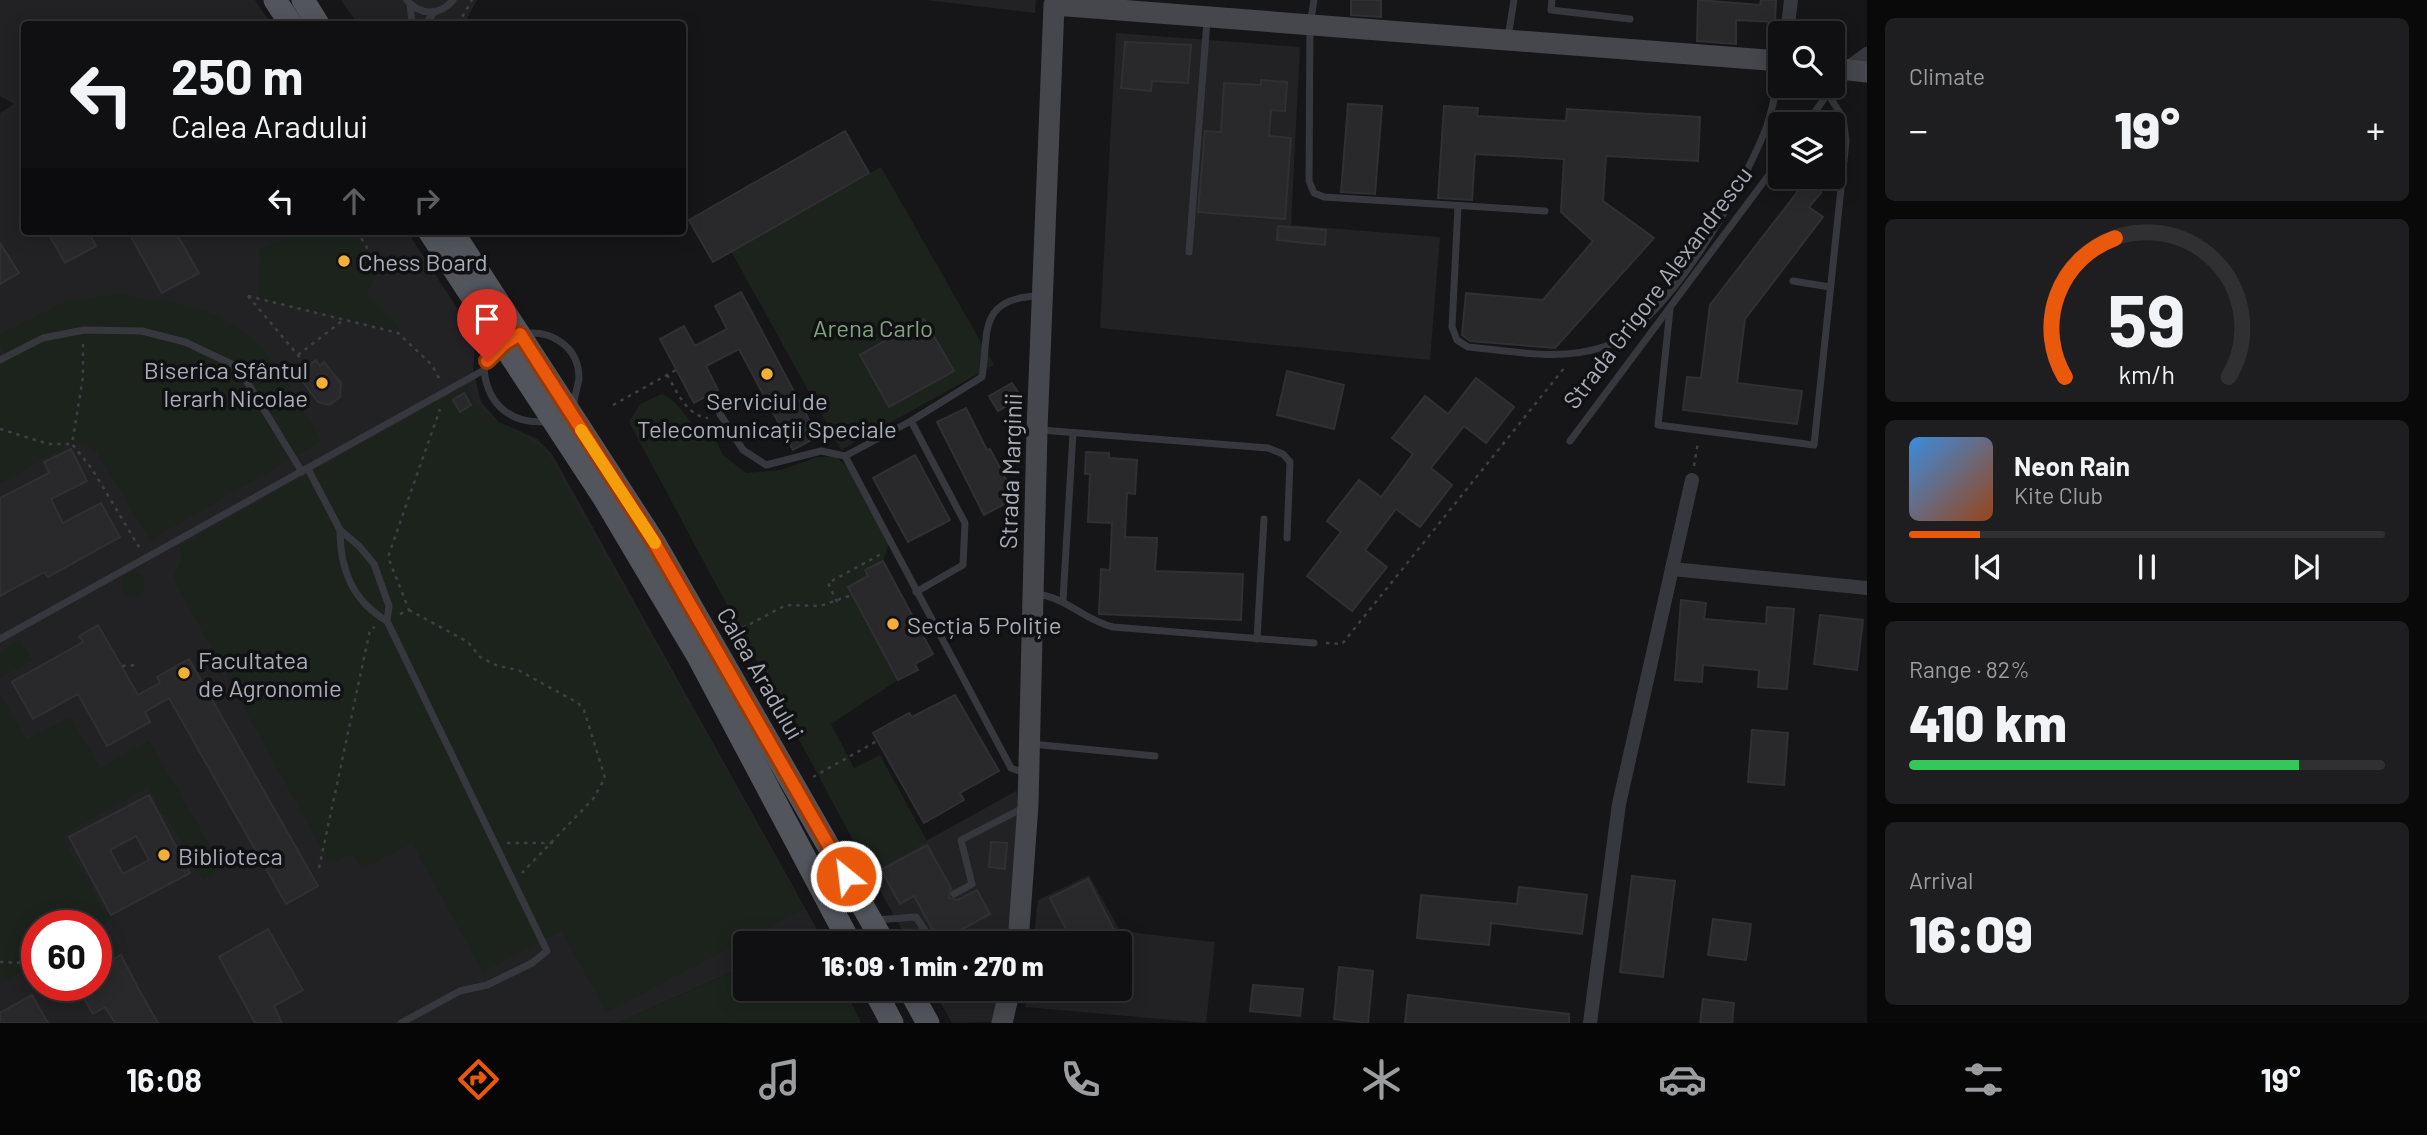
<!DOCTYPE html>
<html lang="en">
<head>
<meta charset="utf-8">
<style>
	body { margin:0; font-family:Barlow,sans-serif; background:#1e1e20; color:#f1f3f6; height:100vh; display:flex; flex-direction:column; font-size:26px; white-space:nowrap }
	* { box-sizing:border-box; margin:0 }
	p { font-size:23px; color:#9c9d9f }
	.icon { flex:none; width:38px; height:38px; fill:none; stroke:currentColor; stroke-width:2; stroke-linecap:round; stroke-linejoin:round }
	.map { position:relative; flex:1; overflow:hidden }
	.panel { display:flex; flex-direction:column; gap:18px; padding:18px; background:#09090a; width:560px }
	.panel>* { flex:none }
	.guide { position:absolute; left:21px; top:21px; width:665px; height:214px; border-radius:7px; box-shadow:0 4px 18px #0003,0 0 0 2px #303032; background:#101012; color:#f1f3f6; overflow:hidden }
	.buttons { position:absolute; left:1768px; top:21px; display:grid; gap:14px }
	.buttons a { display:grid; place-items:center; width:77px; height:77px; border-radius:7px; background:#101012; box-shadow:0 4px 18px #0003,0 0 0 2px #303032; font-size:35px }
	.speed { position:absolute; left:21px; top:910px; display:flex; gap:14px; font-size:35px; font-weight:700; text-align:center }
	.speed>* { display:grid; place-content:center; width:91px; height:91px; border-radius:50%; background:#101012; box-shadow:0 4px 18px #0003,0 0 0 2px #303032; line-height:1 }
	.speed .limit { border:10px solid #d22; background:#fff; color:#111 }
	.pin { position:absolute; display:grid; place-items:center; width:60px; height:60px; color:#fff; margin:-72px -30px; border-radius:50% 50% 50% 0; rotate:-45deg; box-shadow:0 0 7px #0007 }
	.pin .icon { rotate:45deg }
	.me { position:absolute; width:77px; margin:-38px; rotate:331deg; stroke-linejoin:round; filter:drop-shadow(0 0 5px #0008) }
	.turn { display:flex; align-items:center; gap:24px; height:147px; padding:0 35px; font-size:32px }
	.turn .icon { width:91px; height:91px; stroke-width:2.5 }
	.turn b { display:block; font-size:49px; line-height:60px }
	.lanes { display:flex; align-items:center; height:66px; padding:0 35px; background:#0003; justify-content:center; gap:35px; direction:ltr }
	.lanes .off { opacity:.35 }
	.big { font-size:52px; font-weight:800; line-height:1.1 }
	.panel .card { flex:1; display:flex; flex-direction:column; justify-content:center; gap:10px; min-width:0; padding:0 24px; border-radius:10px; background:#1e1e20 }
	.panel .dial { align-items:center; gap:0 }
	.dial svg { height:182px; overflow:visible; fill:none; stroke:#303032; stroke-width:7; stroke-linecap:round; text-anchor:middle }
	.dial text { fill:#f1f3f6; stroke:none }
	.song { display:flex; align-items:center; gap:21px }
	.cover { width:84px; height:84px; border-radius:10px; background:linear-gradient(135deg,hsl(210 70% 55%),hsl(20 70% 35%)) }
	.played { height:7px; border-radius:4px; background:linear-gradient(90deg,#ea580c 15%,#303032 15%) }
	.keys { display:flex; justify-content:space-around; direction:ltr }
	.heat { display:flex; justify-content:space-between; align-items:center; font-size:38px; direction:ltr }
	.charge { height:10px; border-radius:5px; background:linear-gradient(90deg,#34c759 82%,#303032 0) }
	.trip { position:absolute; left:733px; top:931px; width:399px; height:70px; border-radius:7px; background:#101012; box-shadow:0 4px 18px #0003,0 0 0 2px #303032; font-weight:800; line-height:70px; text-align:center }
	.tab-bar { display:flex; height:112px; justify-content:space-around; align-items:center; background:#060607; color:#9c9d9f }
	.tab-bar .icon { width:49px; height:49px }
	.tab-bar .on { color:#ea580c }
	.tab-bar b { font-size:32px; color:#f1f3f6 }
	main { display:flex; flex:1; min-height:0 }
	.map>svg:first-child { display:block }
	.built { fill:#222225; fill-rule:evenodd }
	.green { fill:#1c231d }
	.building { fill:#29292c; stroke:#303034; stroke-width:2; fill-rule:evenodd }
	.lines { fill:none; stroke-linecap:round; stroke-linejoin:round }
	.path { stroke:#3d3f44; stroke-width:2.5; stroke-dasharray:3.5 5; stroke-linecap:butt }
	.lane { stroke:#37383d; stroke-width:7 }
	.street { stroke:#37383d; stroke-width:14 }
	.secondary { stroke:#45474d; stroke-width:21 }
	.primary { stroke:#53555c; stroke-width:23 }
	.route-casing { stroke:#983908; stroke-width:18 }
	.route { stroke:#ea580c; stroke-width:12 }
	.slow { stroke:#f59e0b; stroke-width:12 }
	.poi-dot { fill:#f2b134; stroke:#111113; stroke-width:2.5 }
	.labels { text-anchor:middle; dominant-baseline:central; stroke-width:7; stroke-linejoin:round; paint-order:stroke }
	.poi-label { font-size:24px; fill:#a8adb8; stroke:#111113; text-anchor:start }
	.street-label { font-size:24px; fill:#a8adb8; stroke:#111113 }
	.park-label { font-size:24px; fill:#7fa381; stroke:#111113 }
</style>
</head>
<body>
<main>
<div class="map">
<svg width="1867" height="1023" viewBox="0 0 1867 1023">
	<rect width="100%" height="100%" fill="#161618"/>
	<!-- built -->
	<g class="built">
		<path d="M0 0H255L271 24H24V231H407L476 337 473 369 481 402 499 422 537 439 552 454 819 933 797 943H746L745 966 618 1023H0V113L14 104 0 96ZM37 926H96V985H37Z"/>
		<path d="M341 0H477L464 24H358Z"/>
		<path d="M926 0H1036L1035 13Z"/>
		<path d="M1116 33 1300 47 1291 225 1440 237 1430 360 1100 328Z"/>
		<path d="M1016 791 1018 801 1010 943H909L870 872Z"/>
		<path d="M1089 875 1120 931 1215 942 1206 1023 1025 1007 1027 989H1120V943H1033L1038 900Z"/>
		<path d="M933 989H1001L993 1022 952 1023Z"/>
	</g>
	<!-- green -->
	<g class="green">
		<path d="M881 167 994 365 841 450 731 251Z"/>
		<path d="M303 231H353L377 270 367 294 399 326 396 332 258 298 259 250Z"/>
		<path d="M118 295C248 307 260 335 322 441L150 540 96 451 85 443 66 446 0 484V365L8 360 0 346V334L68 300Z"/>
		<path d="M466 386C486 428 522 426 549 456L804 909 607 1012 561 931 483 972 412 843 362 869 353 853 330 864 173 578 182 559 180 546Z"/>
		<path d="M662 394C688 406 686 431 715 439L723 455 746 473 781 470 818 457H836L847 467 889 544 883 561 865 570 868 576 848 587 898 680 831 724 854 768 880 755 927 841 870 872 629 422 640 404Z"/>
		<circle cx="133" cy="584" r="12"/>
		<path d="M20 640 32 660 0 678V652Z"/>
		<path d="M0 694 27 740 70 716 100 768 149 740 223 868 203 880 148 787 62 836 110 920 96 928 37 926V962L0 984Z"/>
		<path d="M745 966 746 989H845L861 1023H618Z"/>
	</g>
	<!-- building -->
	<g class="building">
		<path d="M1351 0H1381V17L1351 15Z"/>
		<path d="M1698 0 1760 5 1761 0H1776L1775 22 1736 20V44L1697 41Z"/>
		<path d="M1125 42 1191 45 1188 83 1152 81 1151 91 1121 88Z"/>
		<path d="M1261 80 1287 82 1285 111 1271 110 1269 136 1291 138 1285 219 1198 212 1205 131 1221 132 1224 83 1261 85Z"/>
		<path d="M1348 104 1382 106 1375 194 1341 192Z"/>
		<path d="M1444 106 1478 108 1477 116 1566 121 1567 109 1700 117 1698 161 1606 156 1603 201 1654 238 1555 348 1470 341 1462 335 1466 293 1543 300 1593 241 1561 212 1564 159 1475 154 1472 200 1438 198Z"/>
		<path d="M845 131 869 173 713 262 689 220Z"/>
		<path d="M1809 177H1819L1821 193 1809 207 1823 217 1745 319 1737 383 1802 391 1797 424 1683 410 1687 377 1701 378 1710 305Z"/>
		<path d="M1278 226 1326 230 1325 245 1277 240Z"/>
		<path d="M47 231H88L96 246 65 263Z"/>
		<path d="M128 231H175L199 273 162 293Z"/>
		<path d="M0 243 19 273 0 284Z"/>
		<path d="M741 292 813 427 806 431 811 440 793 450 739 349 706 366 718 390 694 403 660 339 684 326 695 346 727 329 715 306Z"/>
		<path d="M924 319 954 371 889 407 860 355Z"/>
		<path d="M316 360 320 366 324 362 341 383 340 397 329 405 318 402 303 382 308 378 302 371Z"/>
		<path d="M1287 371 1344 385 1334 429 1277 415Z"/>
		<path d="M1476 378 1514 407 1486 443 1464 426 1431 468 1452 485 1420 527 1396 509 1365 550 1387 567 1352 611 1307 576 1341 532 1327 521 1359 480 1381 497 1413 454 1392 438 1425 396 1448 414Z"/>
		<path d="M1012 383 1021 397 998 411 989 396Z"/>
		<path d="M464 393 471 405 460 412 453 400Z"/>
		<path d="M966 408 987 450 990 449 1016 498 984 515 937 422Z"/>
		<path d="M71 449 87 481 51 499 63 523 101 503 120 537 48 577 44 572 0 596V498L49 473 44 462Z"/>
		<path d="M1086 452 1109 453V458L1137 460 1135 494 1127 493 1125 537 1157 538 1155 571 1243 574 1241 620 1099 614 1101 569 1110 570 1112 523 1088 522 1090 474H1085Z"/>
		<path d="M915 455 950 520 908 542 873 478Z"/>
		<path d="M883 561 933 654 915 664 918 670 898 680 848 587 868 576 865 570Z"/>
		<path d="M1681 600 1706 603 1704 619 1766 624 1767 607 1794 609 1787 689 1758 687 1759 670 1703 665 1702 682 1675 680Z"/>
		<path d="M1820 615 1863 620 1857 670 1814 664Z"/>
		<path d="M98 625 138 695 160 683 157 677 189 659 318 886 286 904 169 698 145 712 150 722 107 746 78 694 33 719 12 682 83 642 79 636Z"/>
		<path d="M955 695 999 771 960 793 964 800 924 823 873 733 909 713 912 717Z"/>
		<path d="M1752 730 1788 733 1784 785 1748 782Z"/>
		<path d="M149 795 190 873 111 915 69 837ZM136 836 149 860 123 874 110 850Z"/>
		<path d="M991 842 1007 843 1005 869 989 867Z"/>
		<path d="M927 845 951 888 949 898 958 900 977 890 990 914 939 942 914 896 900 904 881 870Z"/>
		<path d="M1632 876 1675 881 1663 977 1620 972Z"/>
		<path d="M1088 879 1114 930 1087 943H1073L1050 898Z"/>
		<path d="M1519 887 1587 895 1582 934 1491 923 1489 945 1417 938 1421 895 1517 904Z"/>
		<path d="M1713 919 1751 924 1746 960 1708 955Z"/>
		<path d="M268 929 303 990 274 1006 282 1023H255L219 957Z"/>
		<path d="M121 955 138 988 158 1023H115L105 1007 93 1014 76 985H96V969Z"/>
		<path d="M1339 967 1373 971 1368 1023 1334 1019Z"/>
		<path d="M1253 985 1303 989 1300 1016 1250 1011Z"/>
		<path d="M32 995 48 1023H0V1013Z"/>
		<path d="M1408 995 1569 1014V1023H1405Z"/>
		<path d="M1703 999 1734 1003 1732 1023H1700Z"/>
	</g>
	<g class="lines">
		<!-- path -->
		<g class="path">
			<path d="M458 24 472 0"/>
			<path d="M357 231 381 271"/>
			<path d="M248 296 398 333 432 365 441 382"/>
			<path d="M248 296 308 367"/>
			<path d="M83 344V377L72 444 92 469 139 547"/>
			<path d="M298 355 342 321"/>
			<path d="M667 375C678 393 686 415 708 418"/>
			<path d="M613 405 676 370"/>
			<path d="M0 429 49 444H71"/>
			<path d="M1694 466 1698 442"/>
			<path d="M837 602 828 583 883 553"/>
			<path d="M409 610 468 642 480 657 498 666 518 670 578 703 584 710 605 778 593 799 522 873"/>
			<path d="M400 614 409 610 388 557 440 409"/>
			<path d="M735 632 786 605 820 606 852 595"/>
			<path d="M1326 643 1342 644 1565 367"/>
			<path d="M122 666 138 665"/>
			<path d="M813 777 877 741"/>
			<path d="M507 843H553"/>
			<path d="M319 868 370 630 375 627"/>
			<path d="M0 962 29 963 35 970"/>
		</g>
		<!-- lane -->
		<g class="lane">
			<path d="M407 0C420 16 440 16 453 0"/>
			<path d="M1314 0 1310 25 1309 181 1314 193 1324 197 1545 211"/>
			<path d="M1552 0 1551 10 1630 19"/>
			<path d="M410 4 412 24"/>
			<path d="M426 24 434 12"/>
			<path d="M1508 37 1514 0"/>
			<path d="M1806 124 1843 73"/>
			<path d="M1458 206 1452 327 1457 340 1468 347C1514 351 1562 362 1606 346 1668 322 1740 192 1765 131 1772 113 1775 93 1780 74"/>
			<path d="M1189 252 1207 21"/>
			<path d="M1793 281 1830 287"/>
			<path d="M1670 309 1658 425 1814 445 1846 141 1843 118 1828 94"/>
			<path d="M522 334C550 329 579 346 579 378 578 387 574 395 574 405"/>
			<path d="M500 347 484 370C488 407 514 426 550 421"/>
			<path d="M0 360 43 338 84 330 142 331 185 342 238 367 302 472"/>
			<path d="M720 414 743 450 766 465 821 451 845 456 911 421 982 377C989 334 977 298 1038 296"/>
			<path d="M911 421 965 523 963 565 916 592"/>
			<path d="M1041 430 1268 448 1283 454 1290 462 1287 538"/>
			<path d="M1570 441 1780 160"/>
			<path d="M845 456 1011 768 1027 774"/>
			<path d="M308 469 340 530 359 546 374 564 389 606 387 621 547 951 532 963 487 985 460 991 401 1023"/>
			<path d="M340 530C340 569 352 601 387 621"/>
			<path d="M1036 594C1066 597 1084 620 1113 627L1314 643"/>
			<path d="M1063 600 1073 433"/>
			<path d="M0 639 484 370"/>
			<path d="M1257 639 1264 519"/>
			<path d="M1032 744 1155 756"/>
			<path d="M954 894 972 884 961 840 1023 808"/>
			<path d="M876 920 916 917 933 943"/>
		</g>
		<!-- street -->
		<g class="street">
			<path d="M1787 33 1791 0"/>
			<path d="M1845 70 1867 54"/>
			<path d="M1672 569 1867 588"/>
			<path d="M1590 1023 1619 804 1692 480"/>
		</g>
		<!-- secondary -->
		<g class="secondary">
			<path d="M1832 68 1867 72"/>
			<path d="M1018 943 1028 805 1037 430 1054 5 1780 61"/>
			<path d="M1002 1023 1010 989"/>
		</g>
		<!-- primary -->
		<g class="primary">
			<path d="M275 0 291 24"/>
			<path d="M303 0 318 24"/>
			<path d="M429 231 604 498 699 658 850 943"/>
			<path d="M452 231 654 542 884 943"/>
			<path d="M874 989 892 1023"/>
			<path d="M909 989 928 1023"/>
		</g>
	</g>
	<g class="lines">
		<defs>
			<path id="route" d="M487 361 505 343 520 334 654 542 846 876"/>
		</defs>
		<!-- route casing -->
		<use href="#route" class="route-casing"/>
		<!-- route -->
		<use href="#route" class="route"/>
		<!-- slow -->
		<path class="slow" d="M581 430 655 543"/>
	</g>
	<!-- markers -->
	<g class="poi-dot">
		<circle cx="344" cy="261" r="7"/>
		<circle cx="767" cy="374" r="7"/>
		<circle cx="322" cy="383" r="7"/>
		<circle cx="893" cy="624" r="7"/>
		<circle cx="184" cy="673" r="7"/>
		<circle cx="164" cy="855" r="7"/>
	</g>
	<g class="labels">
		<!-- poi labels -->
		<g class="poi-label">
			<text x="358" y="261">Chess Board</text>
			<text x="308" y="369" text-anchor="end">Biserica Sfântul<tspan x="308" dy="28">Ierarh Nicolae</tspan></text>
			<text x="767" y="400" text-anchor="middle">Serviciul de<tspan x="767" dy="28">Telecomunicații Speciale</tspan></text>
			<text x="907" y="624">Secția 5 Poliție</text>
			<text x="198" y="659">Facultatea<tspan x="198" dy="28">de Agronomie</tspan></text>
			<text x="178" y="855">Biblioteca</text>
		</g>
		<!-- street labels -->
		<g class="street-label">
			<text transform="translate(1657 287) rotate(-53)">Strada Grigore Alexandrescu</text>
			<text transform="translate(1010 471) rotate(-88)">Strada Marginii</text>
			<text transform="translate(761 673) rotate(60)">Calea Aradului</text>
		</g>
		<!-- park labels -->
		<g class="park-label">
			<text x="873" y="327">Arena Carlo</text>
		</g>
	</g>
</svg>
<div class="buttons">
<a><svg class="icon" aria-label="search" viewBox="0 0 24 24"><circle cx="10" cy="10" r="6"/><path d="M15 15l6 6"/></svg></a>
<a><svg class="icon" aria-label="layers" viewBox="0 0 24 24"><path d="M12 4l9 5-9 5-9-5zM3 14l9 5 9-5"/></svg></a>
</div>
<div class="speed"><div class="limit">60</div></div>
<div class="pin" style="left:487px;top:361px;background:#d93025"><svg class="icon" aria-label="arrive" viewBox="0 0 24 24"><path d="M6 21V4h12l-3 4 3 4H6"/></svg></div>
<svg class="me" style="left:846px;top:876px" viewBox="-20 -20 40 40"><circle r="17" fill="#ea580c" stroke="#fff" stroke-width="3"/><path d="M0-11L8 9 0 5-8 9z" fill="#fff"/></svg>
<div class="trip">16:09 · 1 min · 270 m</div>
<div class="guide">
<div class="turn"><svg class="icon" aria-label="left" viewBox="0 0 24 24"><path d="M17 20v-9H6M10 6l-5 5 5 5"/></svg><div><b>250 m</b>Calea Aradului</div></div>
<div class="lanes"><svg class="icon" aria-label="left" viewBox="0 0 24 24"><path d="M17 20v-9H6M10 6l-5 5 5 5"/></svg><svg class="icon off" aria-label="ahead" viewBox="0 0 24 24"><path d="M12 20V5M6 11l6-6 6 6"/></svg><svg class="icon off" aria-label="right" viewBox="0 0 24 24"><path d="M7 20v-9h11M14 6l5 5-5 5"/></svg></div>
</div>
</div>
<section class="panel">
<div class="card"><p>Climate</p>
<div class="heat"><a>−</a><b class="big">19°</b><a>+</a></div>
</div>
<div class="card dial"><svg viewBox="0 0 100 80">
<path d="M14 69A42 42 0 1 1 86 69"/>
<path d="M14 69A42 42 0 0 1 36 8" stroke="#ea580c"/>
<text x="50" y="56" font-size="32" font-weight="700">59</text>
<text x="50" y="72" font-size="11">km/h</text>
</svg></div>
<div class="card">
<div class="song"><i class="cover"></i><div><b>Neon Rain</b><p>Kite Club</p></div></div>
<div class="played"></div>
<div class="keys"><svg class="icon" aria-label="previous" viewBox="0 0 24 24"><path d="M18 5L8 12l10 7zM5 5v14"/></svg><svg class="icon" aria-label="pause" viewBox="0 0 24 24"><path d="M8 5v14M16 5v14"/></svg><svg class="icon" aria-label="next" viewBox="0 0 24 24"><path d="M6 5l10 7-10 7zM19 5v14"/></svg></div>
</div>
<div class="card"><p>Range · 82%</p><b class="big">410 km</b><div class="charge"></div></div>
<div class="card"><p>Arrival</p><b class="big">16:09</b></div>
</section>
</main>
<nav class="tab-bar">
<b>16:08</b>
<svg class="icon on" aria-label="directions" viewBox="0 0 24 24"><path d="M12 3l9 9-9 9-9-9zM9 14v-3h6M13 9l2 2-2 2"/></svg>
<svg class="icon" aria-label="music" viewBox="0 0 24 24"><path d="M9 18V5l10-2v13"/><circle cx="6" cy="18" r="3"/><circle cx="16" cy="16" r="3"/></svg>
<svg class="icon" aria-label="phone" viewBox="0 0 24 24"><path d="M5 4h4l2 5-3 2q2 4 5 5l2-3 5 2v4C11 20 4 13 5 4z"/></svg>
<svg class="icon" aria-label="climate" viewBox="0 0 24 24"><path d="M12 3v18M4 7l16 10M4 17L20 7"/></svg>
<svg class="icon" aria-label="car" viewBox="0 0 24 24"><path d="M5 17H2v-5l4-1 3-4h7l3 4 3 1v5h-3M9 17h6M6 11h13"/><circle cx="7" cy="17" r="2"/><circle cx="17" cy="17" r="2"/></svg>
<svg class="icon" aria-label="filters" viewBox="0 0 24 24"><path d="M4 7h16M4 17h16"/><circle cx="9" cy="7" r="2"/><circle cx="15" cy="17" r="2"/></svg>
<b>19°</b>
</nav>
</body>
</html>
